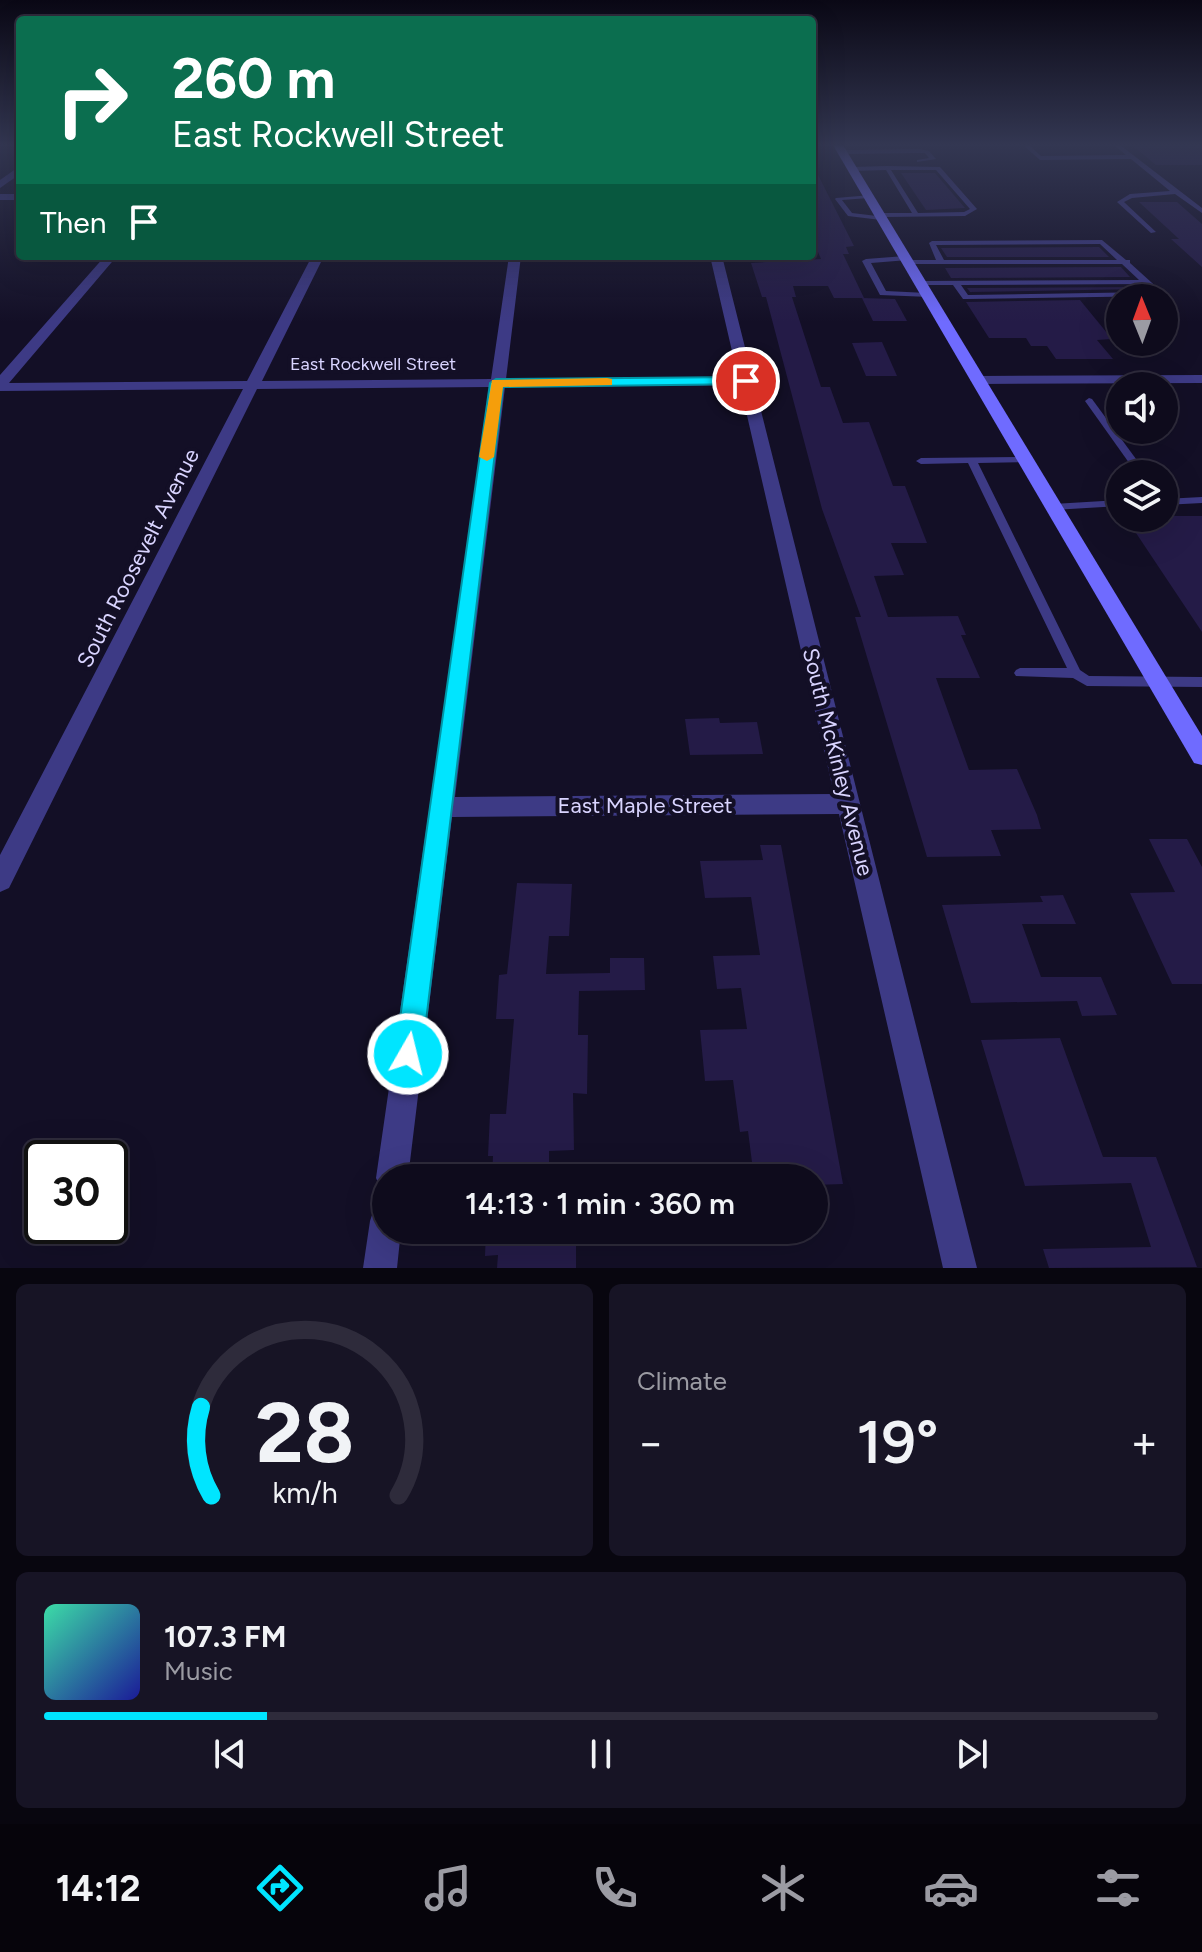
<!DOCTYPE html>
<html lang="en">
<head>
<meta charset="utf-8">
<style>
	body { margin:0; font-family:Figtree,sans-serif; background:#171425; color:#f1f3f6; height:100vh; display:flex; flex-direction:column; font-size:30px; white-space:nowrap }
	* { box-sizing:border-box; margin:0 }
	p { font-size:26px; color:#9b9ba3 }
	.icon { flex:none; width:44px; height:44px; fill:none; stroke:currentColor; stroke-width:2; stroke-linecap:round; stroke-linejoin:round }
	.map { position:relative; height:1268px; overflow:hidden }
	.side { display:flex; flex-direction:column; gap:16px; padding:16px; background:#08060f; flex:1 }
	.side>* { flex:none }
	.banner { position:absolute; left:16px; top:16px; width:800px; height:244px; border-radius:8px; box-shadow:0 8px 32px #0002,0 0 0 2px #2e2b3b; background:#0b6e4f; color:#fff; overflow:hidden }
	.needle { width:52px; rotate:359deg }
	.fabs { position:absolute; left:1106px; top:284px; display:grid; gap:16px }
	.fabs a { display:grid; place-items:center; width:72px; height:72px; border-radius:50%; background:#0e0b1c; box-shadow:0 8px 32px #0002,0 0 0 2px #2e2b3b; font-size:40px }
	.speed { position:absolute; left:24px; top:1140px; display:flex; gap:16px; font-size:40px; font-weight:700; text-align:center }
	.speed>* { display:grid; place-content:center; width:104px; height:104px; border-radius:50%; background:#0e0b1c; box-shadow:0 8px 32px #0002,0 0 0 2px #2e2b3b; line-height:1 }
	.speed .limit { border:4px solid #111; border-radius:12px; background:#fff; color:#111 }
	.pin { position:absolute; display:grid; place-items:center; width:68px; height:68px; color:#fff; margin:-34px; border:4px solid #fff; border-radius:50%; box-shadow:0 2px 8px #0007 }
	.me { position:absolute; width:88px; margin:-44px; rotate:8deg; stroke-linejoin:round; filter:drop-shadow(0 0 6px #0008) }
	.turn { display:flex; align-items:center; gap:28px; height:168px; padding:0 24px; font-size:36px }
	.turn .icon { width:104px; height:104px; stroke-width:2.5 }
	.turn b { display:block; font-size:56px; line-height:68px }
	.then { display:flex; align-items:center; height:76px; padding:0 24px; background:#0003; gap:16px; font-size:30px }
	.big { font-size:60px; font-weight:600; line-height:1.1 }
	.side .card { flex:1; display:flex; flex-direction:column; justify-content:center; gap:12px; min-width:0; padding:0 28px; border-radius:12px; background:#171425 }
	.side .dial { align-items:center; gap:0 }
	.dial svg { height:208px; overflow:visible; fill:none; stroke:#2e2b3b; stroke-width:7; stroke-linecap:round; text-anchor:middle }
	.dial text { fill:#f1f3f6; stroke:none }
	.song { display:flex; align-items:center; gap:24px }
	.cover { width:96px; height:96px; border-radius:12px; background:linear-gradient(135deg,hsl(160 70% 55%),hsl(240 70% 35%)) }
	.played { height:8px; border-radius:4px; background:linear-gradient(90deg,#00e5ff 20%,#2e2b3b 20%) }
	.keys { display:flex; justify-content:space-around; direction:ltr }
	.heat { display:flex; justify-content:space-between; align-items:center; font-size:44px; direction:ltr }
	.side .tiles { flex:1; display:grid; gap:16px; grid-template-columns:1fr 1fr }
	.card:last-child { grid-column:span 2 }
	.trip { position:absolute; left:372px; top:1164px; width:456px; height:80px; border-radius:40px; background:#0e0b1c; box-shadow:0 8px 32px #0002,0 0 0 2px #2e2b3b; font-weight:600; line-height:80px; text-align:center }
	.dock { display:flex; height:128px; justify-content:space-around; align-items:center; background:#06040b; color:#9b9ba3 }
	.dock .icon { width:56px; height:56px }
	.dock .on { color:#00e5ff }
	.dock b { font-size:36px; color:#f1f3f6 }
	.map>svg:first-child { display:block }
	.building { fill:#241b47 }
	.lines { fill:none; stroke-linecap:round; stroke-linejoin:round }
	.lane { fill:#3d3a85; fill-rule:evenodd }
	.street { fill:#3d3a85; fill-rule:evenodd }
	.secondary { fill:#6f6bff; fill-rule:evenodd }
	.route { fill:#00e5ff; stroke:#0095a6; stroke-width:2 }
	.slow { fill:#f59e0b }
	.labels { text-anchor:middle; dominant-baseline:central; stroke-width:8; stroke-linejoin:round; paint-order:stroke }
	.far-street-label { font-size:18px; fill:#d9d4ff; stroke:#130f26 }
	.street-label { font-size:22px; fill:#d9d4ff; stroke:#130f26 }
</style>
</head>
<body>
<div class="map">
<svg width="1202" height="1268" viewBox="0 0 1202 1268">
	<rect width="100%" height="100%" fill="#130f26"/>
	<!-- building -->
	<g class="building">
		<path d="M1132 145H1202V165H1156Z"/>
		<path d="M812 163 854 246 846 247 849 254H843L864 298H834L828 286H793L796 297H792L821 387H830L843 423 869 422 893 486H905L927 543H891L904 575 874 576 888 617 958 616 966 635H961L980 678H936L969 770 1017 769 1037 815 1041 829 991 830 1001 856 927 857 855 617H861L822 509 766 297H762L751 263 821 259 812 238Z"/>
		<path d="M901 173H935L965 208 926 210Z"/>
		<path d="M1139 202H1177L1202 224V267L1171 239H1179Z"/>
		<path d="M1099 247 1109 257H947L941 248Z"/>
		<path d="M1121 267 1130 277 951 278 945 268Z"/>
		<path d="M1140 287 1142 289 970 292 967 288Z"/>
		<path d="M862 298 895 299 907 321H873Z"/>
		<path d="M1080 300 1112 339 1097 340 1113 359H1056L1047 346H1031L1026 338H989L966 302Z"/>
		<path d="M882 342 897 376H866L852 343Z"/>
		<path d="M1164 516H1202V632L1126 518Z"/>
		<path d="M719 718 720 723 757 722 763 754 690 755 685 719Z"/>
		<path d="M1149 839H1187L1202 867V984H1172L1130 893 1175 892Z"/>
		<path d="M760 845H781L843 1184 814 1185V1178H754L748 1131 740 1132 733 1080 705 1081 700 1030 747 1029 741 988 717 989 713 956 760 955 751 897 705 898 700 861 763 860Z"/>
		<path d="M517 883 572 884 569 936H549L546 974 610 973V958H644L645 990 579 991 578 1035H588L587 1094 573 1093 574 1150 549 1151V1178H492L493 1156H488L490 1114H506L514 1019H496L499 975 507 974Z"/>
		<path d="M1063 895 1076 924H1022L1041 977H1101L1117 1015 1082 1016 1077 1001 971 1003 942 905 1043 902 1040 896Z"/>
		<path d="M1060 1038 1103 1157H1156L1197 1267 1049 1268 1043 1249 1151 1247 1131 1183 1025 1186 981 1040Z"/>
		<path d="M486 1230H576V1268H497L498 1255 485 1256Z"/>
	</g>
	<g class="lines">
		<!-- lane -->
		<g class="lane">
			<path d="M1023 145H1029L1041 156 1126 155 1114 145H1120L1202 208V213L1175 194 1132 198 1124 202 1156 232 1151 233 1117 202 1130 194 1170 191 1131 159 1040 160Z"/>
			<path d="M920 149 929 151 936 159 917 162V160L929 158 925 153H920L843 154 840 152 843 150Z"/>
			<path d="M887 166 940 167 977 209 965 216 884 217 881 220 848 216 835 199 836 198 871 195 872 196 869 198 842 200 852 213 877 216 880 213H912L886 170 852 171 849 169 852 167ZM891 170H936L970 209 964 212 918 213Z"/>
			<path d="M1102 240 1126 260H1130V263L1162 292V296L966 299H963L953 285H920L916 283 920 281 1139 280 1122 264H908L904 262 908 260H936L929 243 932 241ZM1100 244 1117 260H944L936 245ZM1144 284 1152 292 968 295 961 285Z"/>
			<path d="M905 256 909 258 908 260 871 263 886 291 927 293H930V297L880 295 862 261 866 259Z"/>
			<path d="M1089 398 1092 399 1147 474H1137L1085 401Z"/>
			<path d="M1025 457 1030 460 1028 462 978 463 1080 670 1089 676 1202 677V687L1087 686 1073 678 1016 676 1014 673 1016 670 1020 668H1067L968 463 921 464 916 461 921 458Z"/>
			<path d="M1202 497V503L1164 505V499Z"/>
			<path d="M1120 500V506L1053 510 1048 507 1053 504Z"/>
		</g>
		<!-- street -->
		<g class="street">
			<path d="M20 166V174L0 188V180Z"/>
			<rect x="0" y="194" width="20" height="6"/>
			<path d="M105 256H117L9 383 247 381 312 256H324L262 381 491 379 509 256H521L506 379 738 377 710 256H722L977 1268H943L839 814 452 817 408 1178H386V1191L381 1189 376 1178 490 387 257 389 9 888 0 892V855L243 389 0 391V375ZM740 385 834 794 455 797 505 387Z"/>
			<path d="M1202 375V383L977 384 970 380 977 376Z"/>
			<path d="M386 1205V1230H401L397 1268H363L370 1221 374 1209Z"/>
		</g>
		<!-- secondary -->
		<path class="secondary" d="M833 145H843L1202 736V765L1194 763Z"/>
	</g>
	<!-- sky -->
	<linearGradient id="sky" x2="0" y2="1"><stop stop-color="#0a0815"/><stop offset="0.45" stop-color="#333752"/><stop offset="1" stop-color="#333752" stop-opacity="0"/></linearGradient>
	<rect width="1202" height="322" fill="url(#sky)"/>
	<!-- route -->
	<path class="route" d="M746 377 753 381 751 384 503 387 422 1054 418 1064 408 1067 399 1064 395 1054 490 383 496 379Z"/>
	<!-- slow -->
	<path class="slow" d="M607 378 612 379V385L503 387 494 457 487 461 479 457 492 380Z"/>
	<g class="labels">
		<!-- far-street labels -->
		<g class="far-street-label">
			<text x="373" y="364">East Rockwell Street</text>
		</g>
		<!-- street labels -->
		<g class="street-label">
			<text transform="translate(138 558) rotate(-63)">South Roosevelt Avenue</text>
			<text transform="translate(838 762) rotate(76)">South McKinley Avenue</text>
			<text x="645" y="805">East Maple Street</text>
		</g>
	</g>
</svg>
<div class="fabs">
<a><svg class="needle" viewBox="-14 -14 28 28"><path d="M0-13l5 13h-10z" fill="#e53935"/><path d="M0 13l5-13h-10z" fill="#9b9ba3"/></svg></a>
<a><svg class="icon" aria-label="sound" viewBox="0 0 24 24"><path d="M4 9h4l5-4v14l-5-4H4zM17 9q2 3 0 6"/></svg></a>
<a><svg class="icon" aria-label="layers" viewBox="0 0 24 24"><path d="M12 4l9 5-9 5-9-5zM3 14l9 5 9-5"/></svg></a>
</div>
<div class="speed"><div class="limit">30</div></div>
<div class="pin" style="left:746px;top:381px;background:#d93025"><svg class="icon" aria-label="arrive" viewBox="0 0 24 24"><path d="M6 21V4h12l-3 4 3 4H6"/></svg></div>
<svg class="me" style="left:408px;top:1054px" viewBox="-20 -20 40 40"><circle r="17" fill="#00e5ff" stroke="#fff" stroke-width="3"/><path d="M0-11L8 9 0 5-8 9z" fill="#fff"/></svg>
<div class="trip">14:13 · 1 min · 360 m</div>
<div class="banner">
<div class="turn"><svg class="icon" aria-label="right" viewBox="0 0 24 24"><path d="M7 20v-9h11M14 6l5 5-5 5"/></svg><div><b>260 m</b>East Rockwell Street</div></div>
<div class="then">Then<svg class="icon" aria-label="arrive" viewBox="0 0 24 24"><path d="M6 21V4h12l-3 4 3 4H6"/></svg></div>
</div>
</div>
<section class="side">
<div class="tiles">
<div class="card dial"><svg viewBox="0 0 100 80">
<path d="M14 69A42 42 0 1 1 86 69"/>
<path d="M14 69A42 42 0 0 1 10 35" stroke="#00e5ff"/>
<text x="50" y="56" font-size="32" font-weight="700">28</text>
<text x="50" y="72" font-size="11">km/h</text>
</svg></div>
<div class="card"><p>Climate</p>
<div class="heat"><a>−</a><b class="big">19°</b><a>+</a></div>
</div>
<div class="card">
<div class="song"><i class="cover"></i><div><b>107.3 FM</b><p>Music</p></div></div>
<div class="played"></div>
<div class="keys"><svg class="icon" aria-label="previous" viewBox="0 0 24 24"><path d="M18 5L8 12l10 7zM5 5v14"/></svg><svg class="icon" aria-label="pause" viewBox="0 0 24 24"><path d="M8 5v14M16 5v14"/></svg><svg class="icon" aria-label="next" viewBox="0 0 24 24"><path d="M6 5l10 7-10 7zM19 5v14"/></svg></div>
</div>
</div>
</section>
<nav class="dock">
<b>14:12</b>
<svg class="icon on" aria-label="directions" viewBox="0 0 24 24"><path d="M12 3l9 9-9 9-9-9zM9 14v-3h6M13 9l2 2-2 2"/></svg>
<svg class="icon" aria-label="music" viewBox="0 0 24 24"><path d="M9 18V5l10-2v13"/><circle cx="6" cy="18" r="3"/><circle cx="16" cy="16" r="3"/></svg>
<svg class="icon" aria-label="phone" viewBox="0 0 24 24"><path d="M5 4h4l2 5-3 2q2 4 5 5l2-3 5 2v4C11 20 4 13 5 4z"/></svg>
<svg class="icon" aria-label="climate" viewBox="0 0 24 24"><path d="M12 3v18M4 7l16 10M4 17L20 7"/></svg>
<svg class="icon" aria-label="car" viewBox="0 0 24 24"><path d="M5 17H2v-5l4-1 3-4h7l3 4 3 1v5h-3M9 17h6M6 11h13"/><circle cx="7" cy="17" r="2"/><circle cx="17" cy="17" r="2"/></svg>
<svg class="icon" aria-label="filters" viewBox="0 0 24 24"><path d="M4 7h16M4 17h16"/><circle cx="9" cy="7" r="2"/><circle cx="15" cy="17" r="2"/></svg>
</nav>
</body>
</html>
